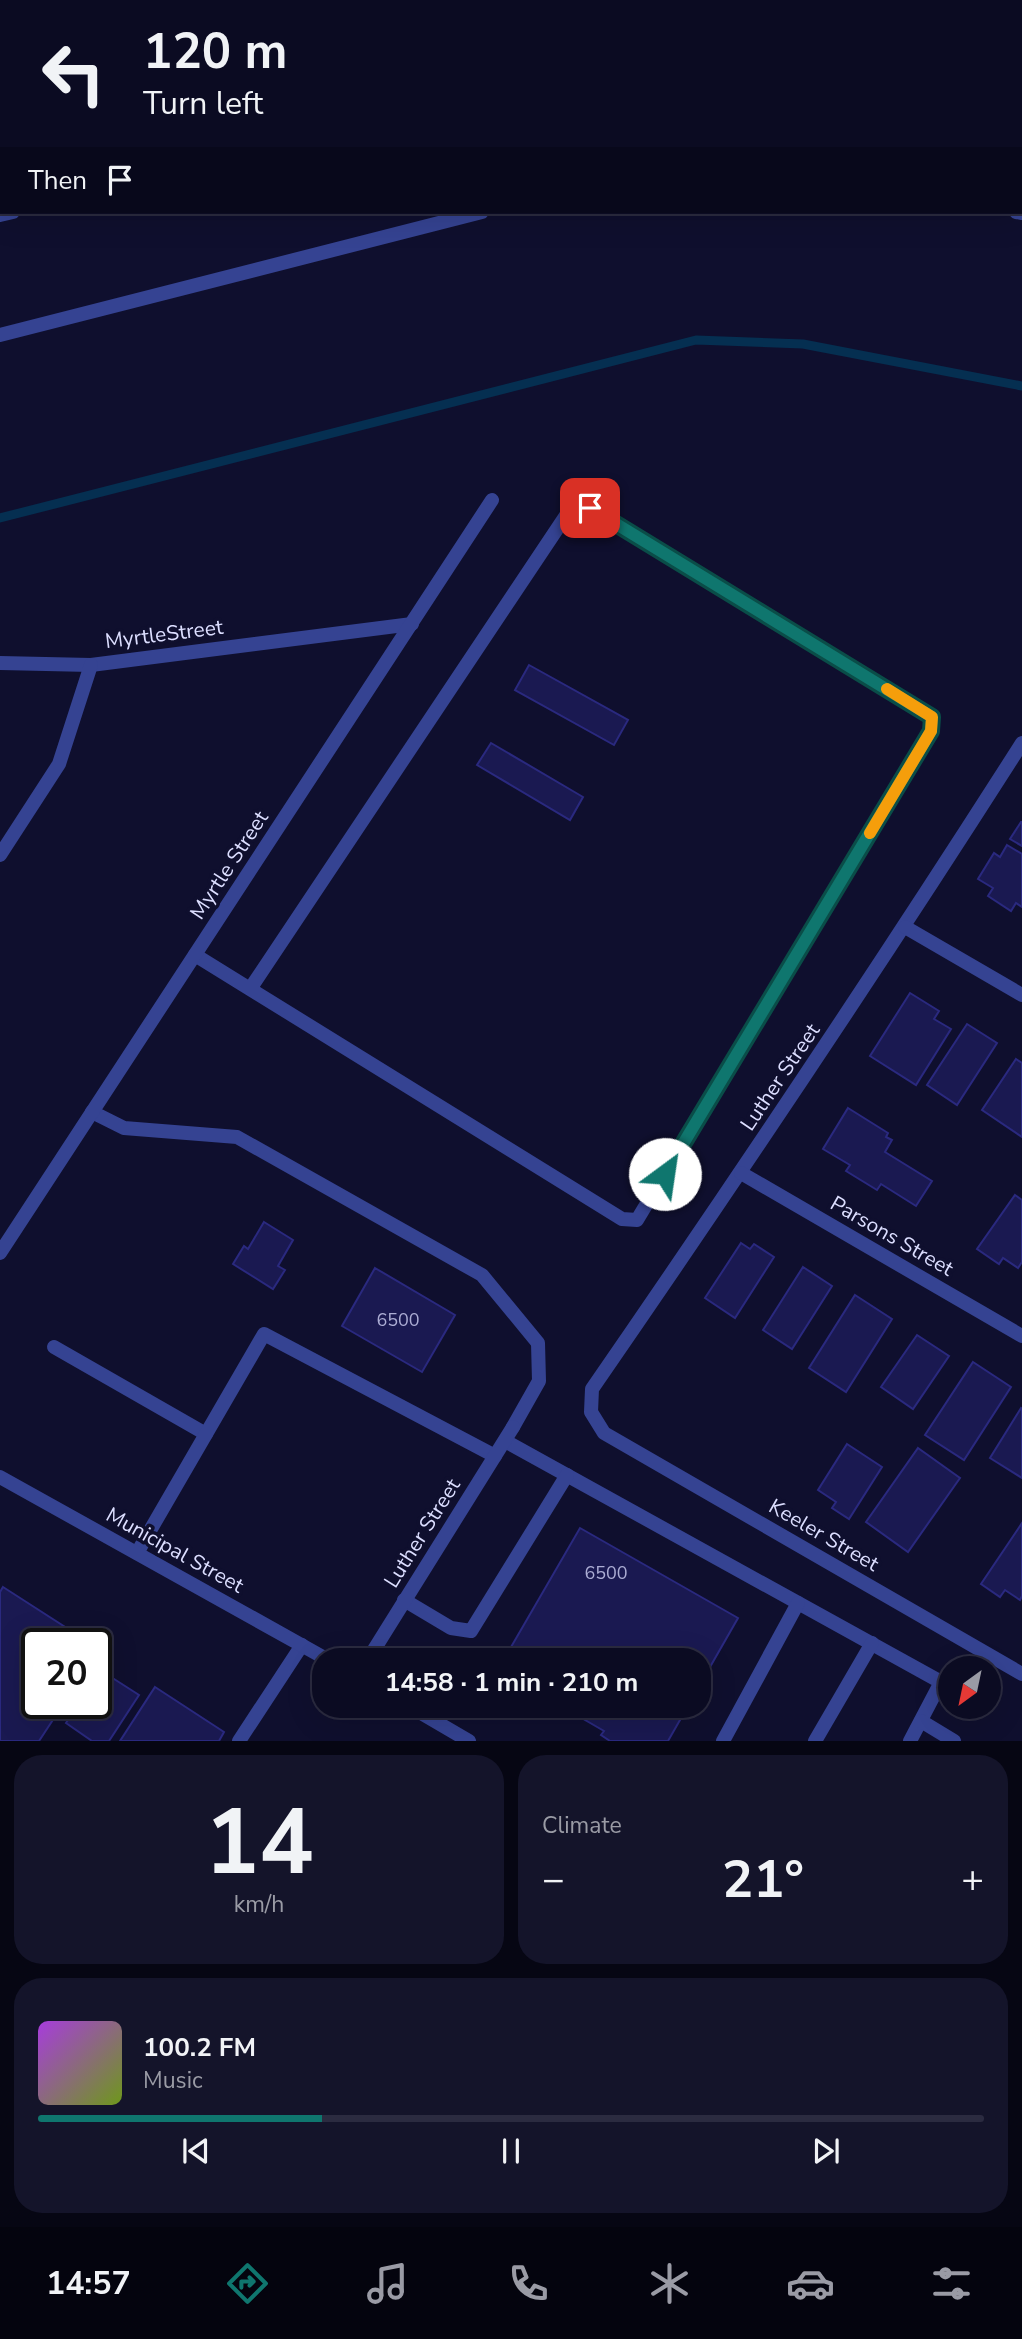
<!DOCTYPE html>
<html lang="en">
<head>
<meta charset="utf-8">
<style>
	body { margin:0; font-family:"Nunito Sans",sans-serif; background:#14142a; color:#f1f3f6; height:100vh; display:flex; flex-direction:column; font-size:26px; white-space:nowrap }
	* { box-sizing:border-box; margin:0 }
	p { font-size:23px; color:#9a9ba5 }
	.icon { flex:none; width:38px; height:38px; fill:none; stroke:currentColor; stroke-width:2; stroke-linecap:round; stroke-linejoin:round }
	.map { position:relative; height:1741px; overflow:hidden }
	.side { display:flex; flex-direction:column; gap:14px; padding:14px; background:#060613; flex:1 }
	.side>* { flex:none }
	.banner { position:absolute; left:0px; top:0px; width:1022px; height:214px; box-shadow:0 7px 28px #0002,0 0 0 2px #2b2b40; background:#0b0b22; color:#f1f3f6; overflow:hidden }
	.needle { width:46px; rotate:213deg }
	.controls { position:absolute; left:938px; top:1656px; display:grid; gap:14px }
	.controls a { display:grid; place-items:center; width:63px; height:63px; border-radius:50%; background:#0b0b22; box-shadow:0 7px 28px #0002,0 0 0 2px #2b2b40; font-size:35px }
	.speed { position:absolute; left:21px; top:1628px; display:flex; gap:14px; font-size:35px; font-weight:700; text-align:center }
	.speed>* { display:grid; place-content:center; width:91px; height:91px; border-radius:50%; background:#0b0b22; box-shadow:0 7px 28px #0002,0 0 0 2px #2b2b40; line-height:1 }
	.speed .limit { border:4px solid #111; border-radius:10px; background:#fff; color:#111 }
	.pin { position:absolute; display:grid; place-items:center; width:60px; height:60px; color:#fff; margin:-30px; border-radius:14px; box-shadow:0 4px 10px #0006 }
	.me { position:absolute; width:77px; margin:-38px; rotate:31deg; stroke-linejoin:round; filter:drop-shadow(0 0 5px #0008) }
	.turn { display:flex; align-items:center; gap:24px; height:147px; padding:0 28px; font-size:32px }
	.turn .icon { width:91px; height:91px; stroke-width:2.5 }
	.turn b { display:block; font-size:49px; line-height:60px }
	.then { display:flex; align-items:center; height:66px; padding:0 28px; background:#0003; gap:14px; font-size:26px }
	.big { font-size:52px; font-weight:700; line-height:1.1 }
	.side .card { flex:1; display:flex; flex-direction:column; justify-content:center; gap:10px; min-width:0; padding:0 24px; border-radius:28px; background:#14142a }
	.side .dial { align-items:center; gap:0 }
	.dial b { font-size:91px; line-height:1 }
	.song { display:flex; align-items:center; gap:21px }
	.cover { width:84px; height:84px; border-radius:10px; background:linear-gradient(135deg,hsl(280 70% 55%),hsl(80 70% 35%)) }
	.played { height:7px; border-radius:4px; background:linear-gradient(90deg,#0f766e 30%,#2b2b40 30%) }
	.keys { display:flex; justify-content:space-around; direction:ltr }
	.heat { display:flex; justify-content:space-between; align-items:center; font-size:38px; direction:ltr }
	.side .tiles { flex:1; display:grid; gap:14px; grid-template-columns:1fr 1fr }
	.card:last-child { grid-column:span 2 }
	.trip { position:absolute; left:312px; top:1648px; width:399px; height:70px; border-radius:28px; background:#0b0b22; box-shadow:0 7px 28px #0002,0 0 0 2px #2b2b40; font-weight:700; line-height:70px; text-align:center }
	.tab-bar { display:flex; height:112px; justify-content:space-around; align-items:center; background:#04040e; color:#9a9ba5 }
	.tab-bar .icon { width:49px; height:49px }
	.tab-bar .current { color:#0f766e }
	.tab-bar b { font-size:32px; color:#f1f3f6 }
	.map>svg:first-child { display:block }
	.green { fill:#113930 }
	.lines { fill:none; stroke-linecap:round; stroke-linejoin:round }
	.stream { stroke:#052f51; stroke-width:9 }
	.building { fill:#1a1951; stroke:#2a297f; stroke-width:2 }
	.lane { stroke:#354392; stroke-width:14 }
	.street { stroke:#354392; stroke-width:14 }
	.route-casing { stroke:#0a4d48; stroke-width:18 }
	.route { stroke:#0f766e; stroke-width:12 }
	.slow { stroke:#f59e0b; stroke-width:12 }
	.labels { text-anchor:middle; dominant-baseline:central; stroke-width:7; stroke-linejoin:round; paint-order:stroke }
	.number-label { font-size:18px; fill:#acadd4 }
	.street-label { font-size:21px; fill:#dcdeff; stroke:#0f0f2e }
</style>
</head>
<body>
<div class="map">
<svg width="1022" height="1741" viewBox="0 0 1022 1741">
	<rect width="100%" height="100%" fill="#0f0f2e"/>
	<!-- green -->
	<path class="green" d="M0 0H277L2 2 0 69Z"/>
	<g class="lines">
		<!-- stream -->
		<path class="stream" d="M0 518 696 340 803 344 1022 386"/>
	</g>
	<!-- building -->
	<g class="building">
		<path d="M529 665 628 720 614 745 515 690Z"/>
		<path d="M491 743 583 797 570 820 477 765Z"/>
		<path d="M1021 822H1022V846L1010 839Z"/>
		<path d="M1007 845 1022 854V907L1016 903 1011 911 988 896 993 888 978 879 994 853 1000 857Z"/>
		<path d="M910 993 939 1011 934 1019 951 1029 916 1085 870 1056Z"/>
		<path d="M967 1024 997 1043 957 1105 927 1085Z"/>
		<path d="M1016 1059 1022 1063V1137L982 1110Z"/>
		<path d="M848 1108 888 1133 886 1137 892 1140 885 1152 932 1181 916 1206 881 1184 877 1190 846 1171 850 1165 823 1149Z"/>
		<path d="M1015 1195 1022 1200V1262L1018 1268 1003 1258 999 1264 977 1249Z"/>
		<path d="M264 1222 293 1240 278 1266 285 1270 273 1289 233 1264 244 1246 248 1249Z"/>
		<path d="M741 1243 750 1249 754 1244 774 1257 735 1318 705 1298Z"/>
		<path d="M803 1267 832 1286 792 1349 763 1330Z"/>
		<path d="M375 1268 455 1315 422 1372 342 1326Z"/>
		<path d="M855 1295 892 1319 846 1392 809 1368Z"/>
		<path d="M917 1335 949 1356 913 1409 881 1387Z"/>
		<path d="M973 1362 1011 1387 964 1460 925 1435Z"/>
		<path d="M1021 1408 1022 1409V1478L990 1458Z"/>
		<path d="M847 1444 882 1467 849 1519 832 1508 836 1502 818 1490Z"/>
		<path d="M918 1448 960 1478 908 1552 866 1522Z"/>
		<path d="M1022 1523V1596L1020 1600 1005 1590 1000 1597 981 1584Z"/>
		<path d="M580 1528 738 1618 698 1688V1661H503Z"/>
		<path d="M3 1587 90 1643H37V1703H64L39 1741H0V1592Z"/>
		<path d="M100 1670 139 1695 109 1741H92L66 1723 79 1703H96V1676Z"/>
		<path d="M155 1687 224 1732 219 1741H120Z"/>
		<path d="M561 1706H688L668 1741H610L601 1735 604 1731Z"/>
	</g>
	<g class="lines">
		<!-- lane -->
		<g class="lane">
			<path d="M1020 95H1022"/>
			<path d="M1016 212 1022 213"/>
			<path d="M0 215 13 212"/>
			<path d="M0 335 482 212"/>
			<path d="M0 663 91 665 412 624"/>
			<path d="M0 855 59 764 91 665"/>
			<path d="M195 955 622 1219 637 1220 931 731 932 717 590 508 569 511 250 989"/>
			<path d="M92 1112 124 1128 237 1137 482 1275 538 1343 539 1381 513 1427"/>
			<path d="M54 1347 206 1434"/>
			<path d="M505 1441 941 1682 910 1741"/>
			<path d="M137 1553 264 1334 495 1456"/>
			<path d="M404 1600 451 1628 471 1631 567 1475"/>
			<path d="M921 1721 954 1741"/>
			<path d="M239 1741 302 1645"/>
			<path d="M723 1741 798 1603"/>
			<path d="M815 1741 872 1643"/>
		</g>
		<!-- street -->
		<g class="street">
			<path d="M1022 743C883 961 739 1176 592 1389L591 1412 604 1433 1022 1674"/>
			<path d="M905 927 1022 995"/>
			<path d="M741 1173 1022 1336"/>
			<path d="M0 1253 492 500"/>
			<path d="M0 1477 330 1661"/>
			<path d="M367 1661 513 1427"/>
			<path d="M409 1706 469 1741"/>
		</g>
	</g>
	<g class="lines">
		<defs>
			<path id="route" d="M590 508 932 717 931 731 665 1174"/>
		</defs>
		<!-- route casing -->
		<use href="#route" class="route-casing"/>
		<!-- route -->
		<use href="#route" class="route"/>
		<!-- slow -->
		<path class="slow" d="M870 833 931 731 932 717 887 689"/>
	</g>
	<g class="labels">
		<!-- number labels -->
		<g class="number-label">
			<text x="398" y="1320">6500</text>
			<text x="606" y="1573">6500</text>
		</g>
		<!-- street labels -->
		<g class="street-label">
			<text transform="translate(164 634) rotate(-7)">MyrtleStreet</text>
			<text transform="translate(229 865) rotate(-57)">Myrtle Street</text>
			<text transform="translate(780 1077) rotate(-56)">Luther Street</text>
			<text transform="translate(892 1236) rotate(30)">Parsons Street</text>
			<text transform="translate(422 1533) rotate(-58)">Luther Street</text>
			<text transform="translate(824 1535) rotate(30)">Keeler Street</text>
			<text transform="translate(175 1550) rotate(29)">Municipal Street</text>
		</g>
	</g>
</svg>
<div class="controls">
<a><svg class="needle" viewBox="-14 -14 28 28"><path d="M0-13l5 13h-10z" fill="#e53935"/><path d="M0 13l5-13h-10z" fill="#9a9ba5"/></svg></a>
</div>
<div class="speed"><div class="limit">20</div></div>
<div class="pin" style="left:590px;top:508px;background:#d93025"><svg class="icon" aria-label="arrive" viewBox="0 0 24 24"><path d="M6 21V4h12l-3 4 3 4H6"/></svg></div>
<svg class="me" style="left:665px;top:1174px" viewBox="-20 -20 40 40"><circle r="19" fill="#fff"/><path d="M0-13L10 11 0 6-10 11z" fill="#0f766e"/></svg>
<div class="trip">14:58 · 1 min · 210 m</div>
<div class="banner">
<div class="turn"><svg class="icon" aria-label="left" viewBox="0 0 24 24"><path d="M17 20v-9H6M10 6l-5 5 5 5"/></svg><div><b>120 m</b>Turn left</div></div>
<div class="then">Then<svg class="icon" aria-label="arrive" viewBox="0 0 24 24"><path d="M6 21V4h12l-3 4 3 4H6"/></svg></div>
</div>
</div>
<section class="side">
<div class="tiles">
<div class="card dial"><b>14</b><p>km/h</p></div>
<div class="card"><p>Climate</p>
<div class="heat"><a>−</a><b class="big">21°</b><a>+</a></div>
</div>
<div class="card">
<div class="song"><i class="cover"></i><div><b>100.2 FM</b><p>Music</p></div></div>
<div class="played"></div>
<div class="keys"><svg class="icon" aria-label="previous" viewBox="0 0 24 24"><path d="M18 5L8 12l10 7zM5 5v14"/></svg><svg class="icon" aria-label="pause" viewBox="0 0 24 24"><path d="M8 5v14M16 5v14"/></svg><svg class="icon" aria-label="next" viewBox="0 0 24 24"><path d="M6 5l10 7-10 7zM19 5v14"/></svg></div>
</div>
</div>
</section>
<nav class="tab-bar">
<b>14:57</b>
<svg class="icon current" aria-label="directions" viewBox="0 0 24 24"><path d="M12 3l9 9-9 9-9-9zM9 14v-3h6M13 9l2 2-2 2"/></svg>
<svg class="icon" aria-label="music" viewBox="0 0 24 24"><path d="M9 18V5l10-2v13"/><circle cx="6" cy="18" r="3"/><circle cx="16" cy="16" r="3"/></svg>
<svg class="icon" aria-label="phone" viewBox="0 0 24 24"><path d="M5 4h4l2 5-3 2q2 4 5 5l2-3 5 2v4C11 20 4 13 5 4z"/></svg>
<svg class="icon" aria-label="climate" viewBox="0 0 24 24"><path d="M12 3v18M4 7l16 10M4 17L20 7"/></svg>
<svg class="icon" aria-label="car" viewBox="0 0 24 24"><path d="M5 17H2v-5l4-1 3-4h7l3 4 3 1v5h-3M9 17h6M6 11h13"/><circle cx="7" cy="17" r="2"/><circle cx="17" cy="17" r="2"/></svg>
<svg class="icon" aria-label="filters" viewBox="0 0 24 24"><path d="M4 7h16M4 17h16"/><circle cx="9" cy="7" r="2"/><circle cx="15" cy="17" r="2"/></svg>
</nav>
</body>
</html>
